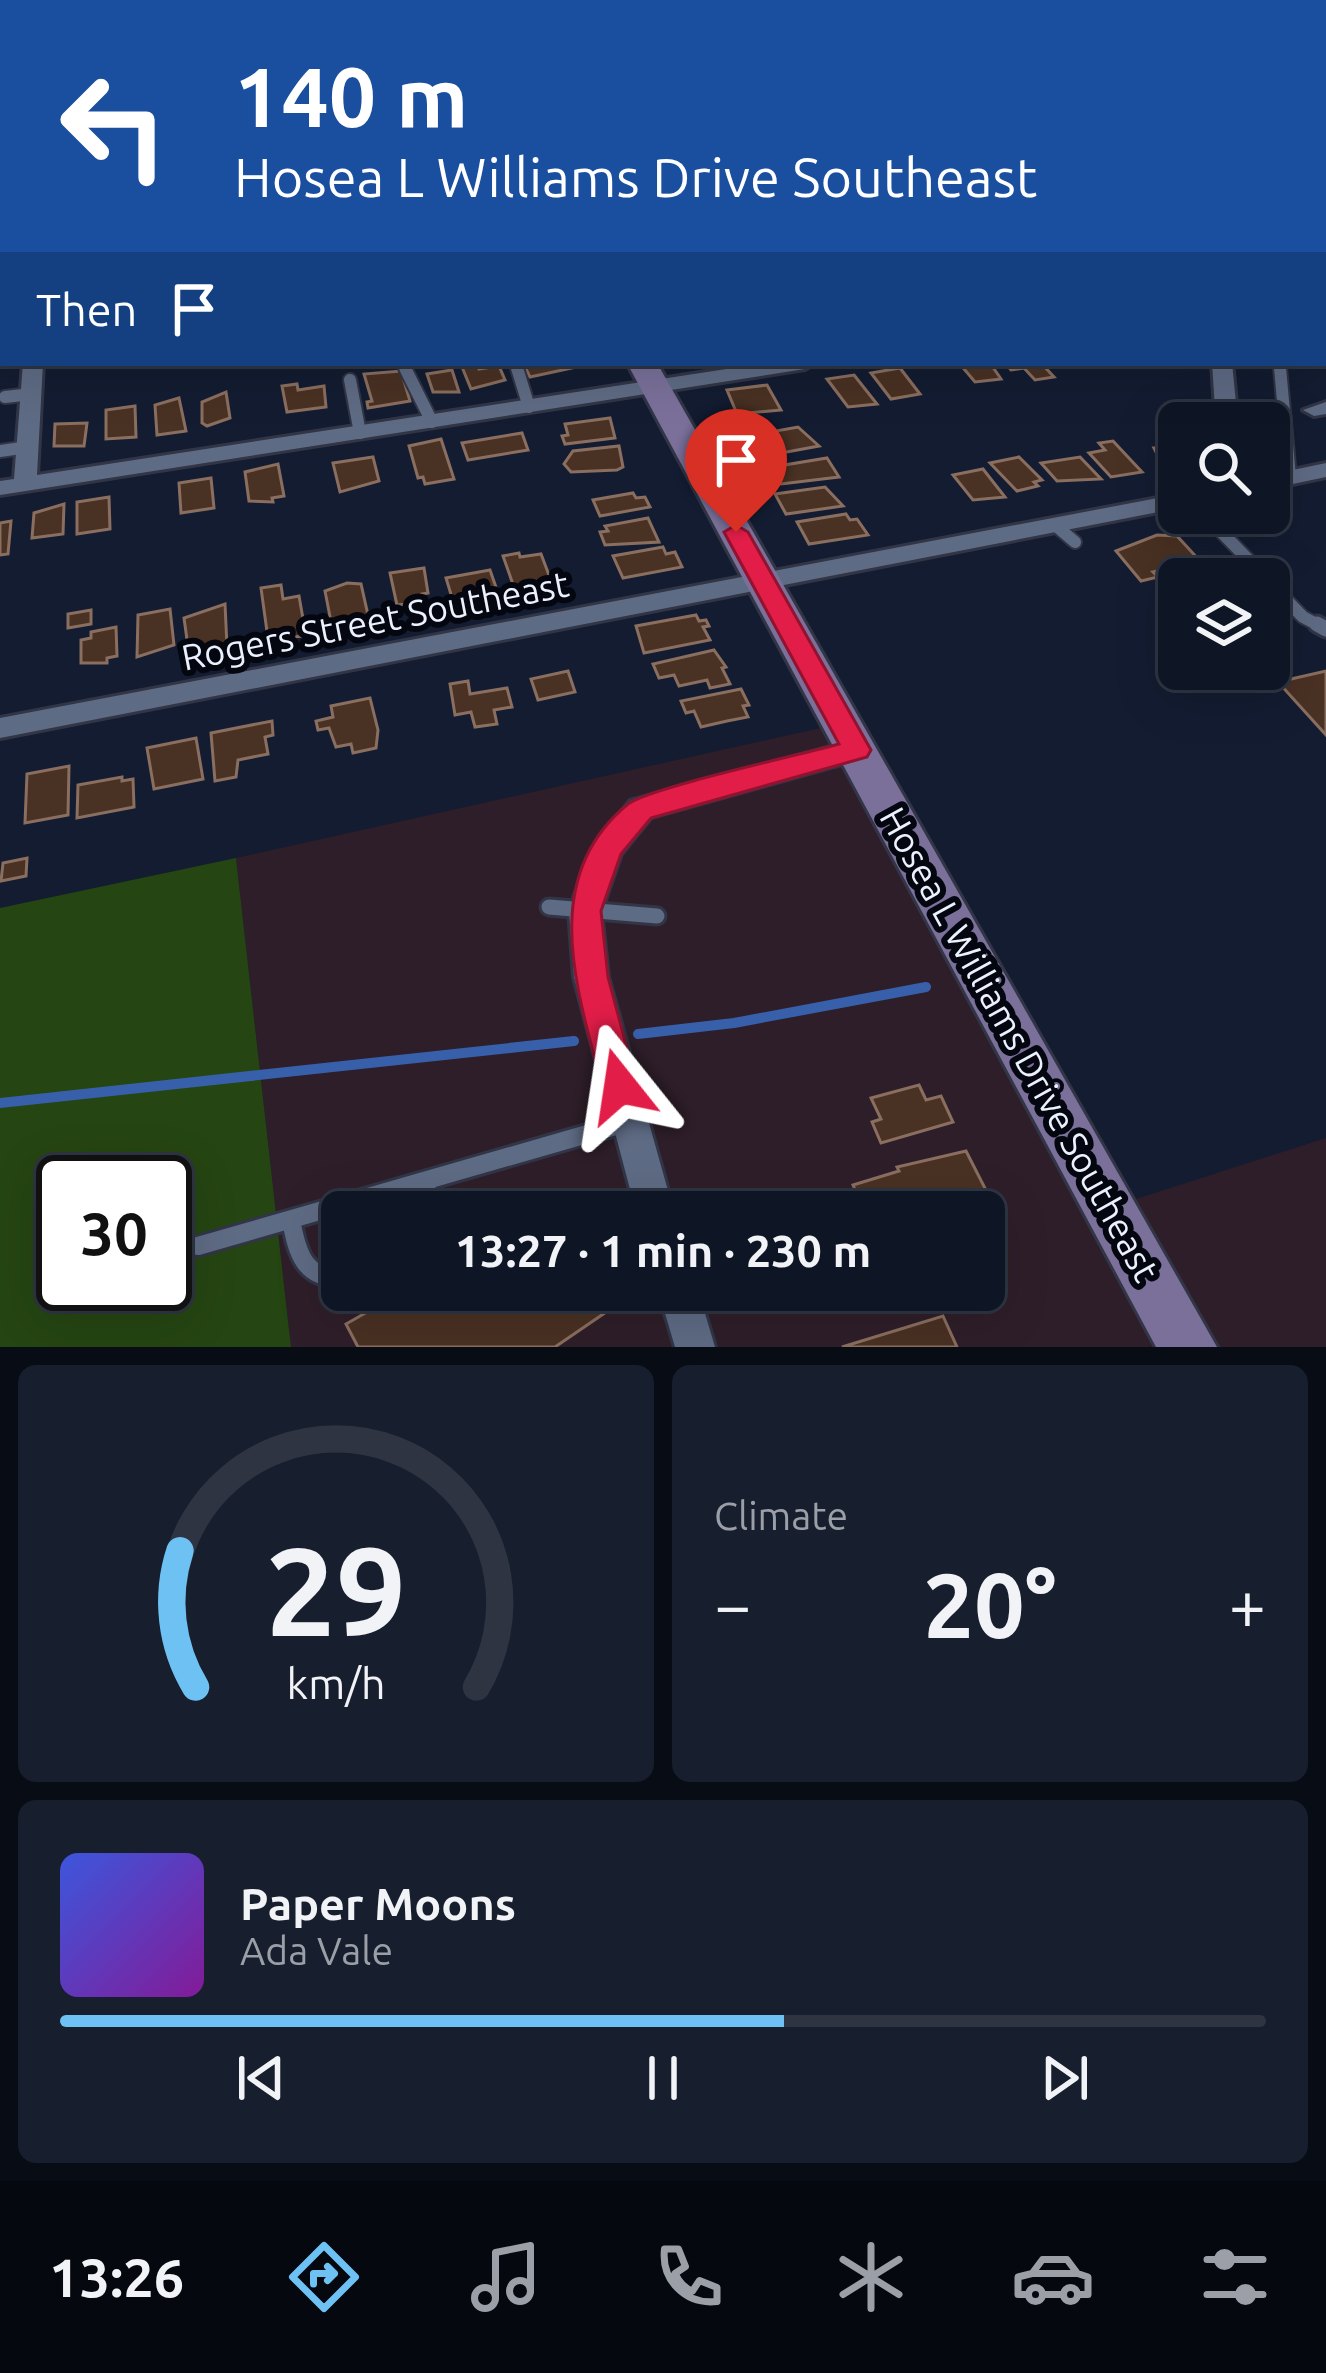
<!DOCTYPE html>
<html lang="en">
<head>
<meta charset="utf-8">
<style>
	body { margin:0; font-family:Ubuntu,sans-serif; background:#171e2d; color:#f1f3f6; height:100vh; display:flex; flex-direction:column; font-size:45px; white-space:nowrap }
	* { box-sizing:border-box; margin:0 }
	p { font-size:39px; color:#9b9fa7 }
	.icon { flex:none; width:66px; height:66px; fill:none; stroke:currentColor; stroke-width:2; stroke-linecap:round; stroke-linejoin:round }
	.map { position:relative; height:1347px; overflow:hidden }
	.sheet { display:flex; flex-direction:column; gap:18px; padding:18px; background:#080c14; flex:1 }
	.sheet>* { flex:none }
	.hud { position:absolute; left:0px; top:0px; width:1326px; height:366px; box-shadow:0 12px 48px #0002,0 0 0 3px #2e3442; background:#1a4fa0; color:#fff; overflow:hidden }
	.buttons { position:absolute; left:1158px; top:402px; display:grid; gap:24px }
	.buttons a { display:grid; place-items:center; width:132px; height:132px; border-radius:18px; background:#0e1525; box-shadow:0 12px 48px #0002,0 0 0 3px #2e3442; font-size:60px }
	.speed { position:absolute; left:36px; top:1155px; display:flex; gap:24px; font-size:60px; font-weight:700; text-align:center }
	.speed>* { display:grid; place-content:center; width:156px; height:156px; border-radius:50%; background:#0e1525; box-shadow:0 12px 48px #0002,0 0 0 3px #2e3442; line-height:1 }
	.speed .limit { border:6px solid #111; border-radius:18px; background:#fff; color:#111 }
	.pin { position:absolute; display:grid; place-items:center; width:102px; height:102px; color:#fff; margin:-123px -51px; border-radius:50% 50% 50% 0; rotate:-45deg; box-shadow:0 0 12px #0007 }
	.pin .icon { rotate:45deg }
	.me { position:absolute; width:132px; margin:-66px; rotate:345deg; stroke-linejoin:round; filter:drop-shadow(0 0 9px #0008) }
	.turn { display:flex; align-items:center; gap:42px; height:252px; padding:0 36px; font-size:54px }
	.turn .icon { width:156px; height:156px; stroke-width:2.5 }
	.turn b { display:block; font-size:84px; line-height:102px }
	.then { display:flex; align-items:center; height:114px; padding:0 36px; background:#0003; gap:24px; font-size:45px }
	.big { font-size:90px; font-weight:700; line-height:1.1 }
	.sheet .widget { flex:1; display:flex; flex-direction:column; justify-content:center; gap:18px; min-width:0; padding:0 42px; border-radius:18px; background:#171e2d }
	.sheet .dial { align-items:center; gap:0 }
	.dial svg { height:312px; overflow:visible; fill:none; stroke:#2e3442; stroke-width:7; stroke-linecap:round; text-anchor:middle }
	.dial text { fill:#f1f3f6; stroke:none }
	.song { display:flex; align-items:center; gap:36px }
	.cover { width:144px; height:144px; border-radius:18px; background:linear-gradient(135deg,hsl(230 70% 55%),hsl(290 70% 35%)) }
	.played { height:12px; border-radius:6px; background:linear-gradient(90deg,#6ec2f3 60%,#2e3442 60%) }
	.keys { display:flex; justify-content:space-around; direction:ltr }
	.heat { display:flex; justify-content:space-between; align-items:center; font-size:66px; direction:ltr }
	.sheet .tiles { flex:1; display:grid; gap:18px; grid-template-columns:1fr 1fr }
	.widget:last-child { grid-column:span 2 }
	.trip { position:absolute; left:321px; top:1191px; width:684px; height:120px; border-radius:18px; background:#0e1525; box-shadow:0 12px 48px #0002,0 0 0 3px #2e3442; font-weight:700; line-height:120px; text-align:center }
	.dock { display:flex; height:192px; justify-content:space-around; align-items:center; background:#06080f; color:#9b9fa7 }
	.dock .icon { width:84px; height:84px }
	.dock .active { color:#6ec2f3 }
	.dock b { font-size:54px; color:#f1f3f6 }
	.map>svg:first-child { display:block }
	.commercial { fill:#2e1e29; fill-rule:evenodd }
	.green { fill:#254512; fill-rule:evenodd }
	.lines { fill:none; stroke-linecap:round; stroke-linejoin:round }
	.stream { stroke:#3860aa; stroke-width:10 }
	.building { fill:#493123; stroke:#8a6e5f; stroke-width:3 }
	.lane-far3-casing { stroke:#313546; stroke-width:14 }
	.lane-far2-casing { stroke:#313546; stroke-width:16 }
	.lane-far1-casing { stroke:#313546; stroke-width:21 }
	.lane-casing { stroke:#313546; stroke-width:24 }
	.street-casing { stroke:#313546; stroke-width:6 }
	.secondary-casing { stroke:#313546; stroke-width:6 }
	.lane-far3 { stroke:#5e6b84; stroke-width:9 }
	.lane-far2 { stroke:#5e6b84; stroke-width:12 }
	.lane-far1 { stroke:#5e6b84; stroke-width:15 }
	.lane { stroke:#5e6b84; stroke-width:18 }
	.street { fill:#5e6b84; fill-rule:evenodd }
	.secondary { fill:#7a709a; fill-rule:evenodd }
	.route { fill:#e11d48; stroke:#92132f; stroke-width:3 }
	.labels { text-anchor:middle; dominant-baseline:central; stroke-width:12; stroke-linejoin:round; paint-order:stroke }
	.street-label { font-size:36px; fill:#ebf1fd; stroke:#040710 }
</style>
</head>
<body>
<div class="map">
<svg width="1326" height="1347" viewBox="0 0 1326 1347">
	<rect width="100%" height="100%" fill="#131c31"/>
	<!-- commercial -->
	<path class="commercial" d="M861 719 1130 1201 1326 1138V1347H291L236 858ZM342 1212H984V1290H342Z"/>
	<!-- green -->
	<path class="green" d="M236 858 291 1347H0V908ZM63 1182H165V1284H63Z"/>
	<g class="lines">
		<!-- stream -->
		<g class="stream">
			<path d="M638 1034 734 1023 926 987"/>
			<path d="M0 1103 574 1041"/>
		</g>
	</g>
	<!-- building -->
	<g class="building">
		<path d="M523 363H585L586 365 530 377Z"/>
		<path d="M959 363H990L1001 379 975 382Z"/>
		<path d="M1005 363H1041L1054 377 1035 380 1024 368 1011 370Z"/>
		<path d="M478 364 479 369 499 366 505 380 471 389 462 367Z"/>
		<path d="M900 368 920 394 891 399 871 373Z"/>
		<path d="M452 370 459 392H433L427 374Z"/>
		<path d="M401 371 410 401 368 408 367 402 372 401 364 374Z"/>
		<path d="M854 375 877 404 848 407 827 379Z"/>
		<path d="M297 384 298 390 324 386 326 407 287 412 282 386Z"/>
		<path d="M767 385 781 410 737 414 727 390Z"/>
		<path d="M226 392 230 418 207 426 202 423V402Z"/>
		<path d="M179 398 186 431 157 435 155 405Z"/>
		<path d="M135 406 136 437 106 439V410Z"/>
		<path d="M610 418 615 438 565 444 562 436 568 435 565 424Z"/>
		<path d="M87 423 84 446H54L55 424Z"/>
		<path d="M798 427 819 446 759 457 742 437Z"/>
		<path d="M522 433 528 450 468 460 462 443Z"/>
		<path d="M441 439 454 479 425 484 423 477 418 478 409 446Z"/>
		<path d="M1113 441 1142 472 1111 477 1089 453 1105 450 1099 443Z"/>
		<path d="M619 446 623 467 617 470 571 472 564 464 573 451Z"/>
		<path d="M1154 448H1179V464L1161 462Z"/>
		<path d="M373 457 379 481 340 492 333 463Z"/>
		<path d="M1019 457 1042 480 1034 482 1038 486 1017 491 990 463Z"/>
		<path d="M1080 457 1101 479 1057 481 1041 463Z"/>
		<path d="M827 458 839 477 781 484 772 480 762 463 775 461 778 466Z"/>
		<path d="M278 464 284 496 272 498 273 502 249 501 245 472Z"/>
		<path d="M983 469 1005 497 973 500 953 475Z"/>
		<path d="M211 478 214 508 181 513 179 483Z"/>
		<path d="M825 487 843 506 786 514 775 494Z"/>
		<path d="M633 493 636 498 645 497 650 507 600 516 593 500Z"/>
		<path d="M109 497 110 529 77 534V502Z"/>
		<path d="M64 504 63 534 32 538 34 513Z"/>
		<path d="M846 514 850 520 857 519 868 535 809 544 797 522Z"/>
		<path d="M648 518 659 542 605 545 600 532 608 531 605 526Z"/>
		<path d="M11 521 8 554 0 555V523Z"/>
		<path d="M1157 535 1177 536 1201 562 1153 572 1158 577 1141 581 1116 551Z"/>
		<path d="M663 547 666 554 675 552 682 567 623 578 613 556Z"/>
		<path d="M519 553 520 557 541 554 552 583 515 590 503 556Z"/>
		<path d="M424 568 428 593 422 594 423 602 397 605 390 573Z"/>
		<path d="M490 570 498 593 487 595 489 600 465 604 463 599 453 601 446 578Z"/>
		<path d="M347 583 361 584 370 624 332 627 325 591Z"/>
		<path d="M281 585 283 599 299 596 306 636 268 639 261 588Z"/>
		<path d="M225 604 227 647 189 654 184 618Z"/>
		<path d="M170 609 174 645 137 657 138 615Z"/>
		<path d="M91 610V624L68 628V614Z"/>
		<path d="M696 615 699 621 706 620 709 626 703 627 710 640 644 653 636 626Z"/>
		<path d="M116 627 117 656 107 658V663H81V640L91 638V632Z"/>
		<path d="M714 650 726 667 722 668 730 684 710 688 707 680 679 686 674 675 659 678 653 664Z"/>
		<path d="M568 671 575 692 538 700 531 679Z"/>
		<path d="M1326 671V735L1278 682Z"/>
		<path d="M468 681 470 694 507 688 512 707 494 710 497 724 475 727 471 712 455 715 450 684Z"/>
		<path d="M741 689 749 705 743 706 748 717 727 721 701 727 694 711 686 713 681 701Z"/>
		<path d="M370 698 378 730 376 748 353 753 351 744 336 747 329 728 318 730 316 721 333 717 331 706Z"/>
		<path d="M272 721 273 735 265 737 268 754 238 760 236 777 215 781 211 733Z"/>
		<path d="M196 738 203 779 154 789 147 748Z"/>
		<path d="M69 766 68 815 25 823 27 774Z"/>
		<path d="M122 777V781L133 779 134 807 77 818 78 785Z"/>
		<path d="M27 858 26 876 1 881 3 863Z"/>
		<path d="M919 1085 926 1100 941 1096 953 1122 881 1143 872 1122 881 1119 871 1098Z"/>
		<path d="M966 1151 991 1200 950 1212H865L853 1185 899 1171 897 1167Z"/>
		<path d="M406 1290H600L612 1308 555 1347H358L346 1324Z"/>
		<path d="M943 1316 957 1347H842Z"/>
	</g>
	<g class="lines">
		<defs>
			<g id="lane-far3">
				<path d="M403 363 407 371"/>
				<path d="M516 363 518 371"/>
				<path d="M1280 363 1281 371"/>
			</g>
			<g id="lane-far2">
				<path d="M405 368 432 422"/>
				<path d="M517 368 529 407"/>
				<path d="M1280 368 1290 477"/>
				<path d="M350 380 360 433"/>
				<path d="M5 397 31 394"/>
				<path d="M0 451 28 447"/>
				<path d="M1203 513 1267 579"/>
				<path d="M1055 525 1075 542"/>
				<path d="M1269 582 1303 617 1322 627"/>
			</g>
			<g id="lane-far1">
				<path d="M1317 624 1326 629"/>
				<path d="M549 907 657 916"/>
			</g>
			<g id="lane">
				<path d="M413 1212 428 1182"/>
				<path d="M291 1220C297 1252 304 1280 342 1277"/>
				<path d="M198 1246 629 1122"/>
			</g>
			<g id="street">
				<path d="M26 0H53L56 3H29Z"/>
				<path d="M596 0H749L752 3H593Z"/>
				<path d="M1094 0H1113L1116 3H1097Z"/>
				<rect x="1323" y="13" width="3" height="8"/>
				<rect x="0" y="291" width="3" height="12"/>
				<path d="M23 363H43L37 475 765 363H815L805 369 0 495V481L14 479Z"/>
				<path d="M1212 363H1232L1238 423H1216Z"/>
				<path d="M1326 402V414L1314 416 1303 410Z"/>
				<path d="M1326 463V477L1269 489V475Z"/>
				<path d="M1179 494V508L0 738V718Z"/>
				<path d="M857 740 867 743 871 750 867 757 651 817 621 854 601 911 608 977 674 1212H636L574 977 569 911 592 849 630 801Z"/>
				<path d="M658 1290H698L715 1347H675Z"/>
			</g>
			<g id="secondary">
				<path d="M430 0H450L452 3H432Z"/>
				<rect x="0" y="149" width="3" height="14"/>
				<path d="M627 363H657L1217 1347H1156Z"/>
			</g>
		</defs>
		<!-- lane-far3 casing -->
		<use href="#lane-far3" class="lane-far3-casing"/>
		<!-- lane-far2 casing -->
		<use href="#lane-far2" class="lane-far2-casing"/>
		<!-- lane-far1 casing -->
		<use href="#lane-far1" class="lane-far1-casing"/>
		<!-- lane casing -->
		<use href="#lane" class="lane-casing"/>
		<!-- street casing -->
		<use href="#street" class="street-casing"/>
		<!-- secondary casing -->
		<use href="#secondary" class="secondary-casing"/>
		<!-- lane-far3 -->
		<use href="#lane-far3" class="lane-far3"/>
		<!-- lane-far2 -->
		<use href="#lane-far2" class="lane-far2"/>
		<!-- lane-far1 -->
		<use href="#lane-far1" class="lane-far1"/>
		<!-- lane -->
		<use href="#lane" class="lane"/>
		<!-- street -->
		<use href="#street" class="street"/>
		<!-- secondary -->
		<use href="#secondary" class="secondary"/>
	</g>
	<!-- route -->
	<path class="route" d="M736 525 748 532 871 750 867 757 651 818 621 854 601 911 608 977 637 1086 632 1097 620 1102 607 1097 602 1086C578 992 537 878 628 804 648 788 804 754 839 744L724 532Z"/>
	<g class="labels">
		<!-- street labels -->
		<g class="street-label">
			<text transform="translate(375 620) rotate(-11)">Rogers Street Southeast</text>
			<text transform="translate(1020 1044) rotate(61)">Hosea L Williams Drive Southeast</text>
		</g>
	</g>
</svg>
<div class="buttons">
<a><svg class="icon" aria-label="search" viewBox="0 0 24 24"><circle cx="10" cy="10" r="6"/><path d="M15 15l6 6"/></svg></a>
<a><svg class="icon" aria-label="layers" viewBox="0 0 24 24"><path d="M12 4l9 5-9 5-9-5zM3 14l9 5 9-5"/></svg></a>
</div>
<div class="speed"><div class="limit">30</div></div>
<div class="pin" style="left:736px;top:532px;background:#d93025"><svg class="icon" aria-label="arrive" viewBox="0 0 24 24"><path d="M6 21V4h12l-3 4 3 4H6"/></svg></div>
<svg class="me" style="left:620px;top:1086px" viewBox="-20 -20 40 40"><path d="M0-17L14 15 0 8-14 15z" fill="#e11d48" stroke="#fff" stroke-width="4"/></svg>
<div class="trip">13:27 · 1 min · 230 m</div>
<div class="hud">
<div class="turn"><svg class="icon" aria-label="left" viewBox="0 0 24 24"><path d="M17 20v-9H6M10 6l-5 5 5 5"/></svg><div><b>140 m</b>Hosea L Williams Drive Southeast</div></div>
<div class="then">Then<svg class="icon" aria-label="arrive" viewBox="0 0 24 24"><path d="M6 21V4h12l-3 4 3 4H6"/></svg></div>
</div>
</div>
<section class="sheet">
<div class="tiles">
<div class="widget dial"><svg viewBox="0 0 100 80">
<path d="M14 69A42 42 0 1 1 86 69"/>
<path d="M14 69A42 42 0 0 1 10 34" stroke="#6ec2f3"/>
<text x="50" y="56" font-size="32" font-weight="700">29</text>
<text x="50" y="72" font-size="11">km/h</text>
</svg></div>
<div class="widget"><p>Climate</p>
<div class="heat"><a>−</a><b class="big">20°</b><a>+</a></div>
</div>
<div class="widget">
<div class="song"><i class="cover"></i><div><b>Paper Moons</b><p>Ada Vale</p></div></div>
<div class="played"></div>
<div class="keys"><svg class="icon" aria-label="previous" viewBox="0 0 24 24"><path d="M18 5L8 12l10 7zM5 5v14"/></svg><svg class="icon" aria-label="pause" viewBox="0 0 24 24"><path d="M8 5v14M16 5v14"/></svg><svg class="icon" aria-label="next" viewBox="0 0 24 24"><path d="M6 5l10 7-10 7zM19 5v14"/></svg></div>
</div>
</div>
</section>
<nav class="dock">
<b>13:26</b>
<svg class="icon active" aria-label="directions" viewBox="0 0 24 24"><path d="M12 3l9 9-9 9-9-9zM9 14v-3h6M13 9l2 2-2 2"/></svg>
<svg class="icon" aria-label="music" viewBox="0 0 24 24"><path d="M9 18V5l10-2v13"/><circle cx="6" cy="18" r="3"/><circle cx="16" cy="16" r="3"/></svg>
<svg class="icon" aria-label="phone" viewBox="0 0 24 24"><path d="M5 4h4l2 5-3 2q2 4 5 5l2-3 5 2v4C11 20 4 13 5 4z"/></svg>
<svg class="icon" aria-label="climate" viewBox="0 0 24 24"><path d="M12 3v18M4 7l16 10M4 17L20 7"/></svg>
<svg class="icon" aria-label="car" viewBox="0 0 24 24"><path d="M5 17H2v-5l4-1 3-4h7l3 4 3 1v5h-3M9 17h6M6 11h13"/><circle cx="7" cy="17" r="2"/><circle cx="17" cy="17" r="2"/></svg>
<svg class="icon" aria-label="filters" viewBox="0 0 24 24"><path d="M4 7h16M4 17h16"/><circle cx="9" cy="7" r="2"/><circle cx="15" cy="17" r="2"/></svg>
</nav>
</body>
</html>
